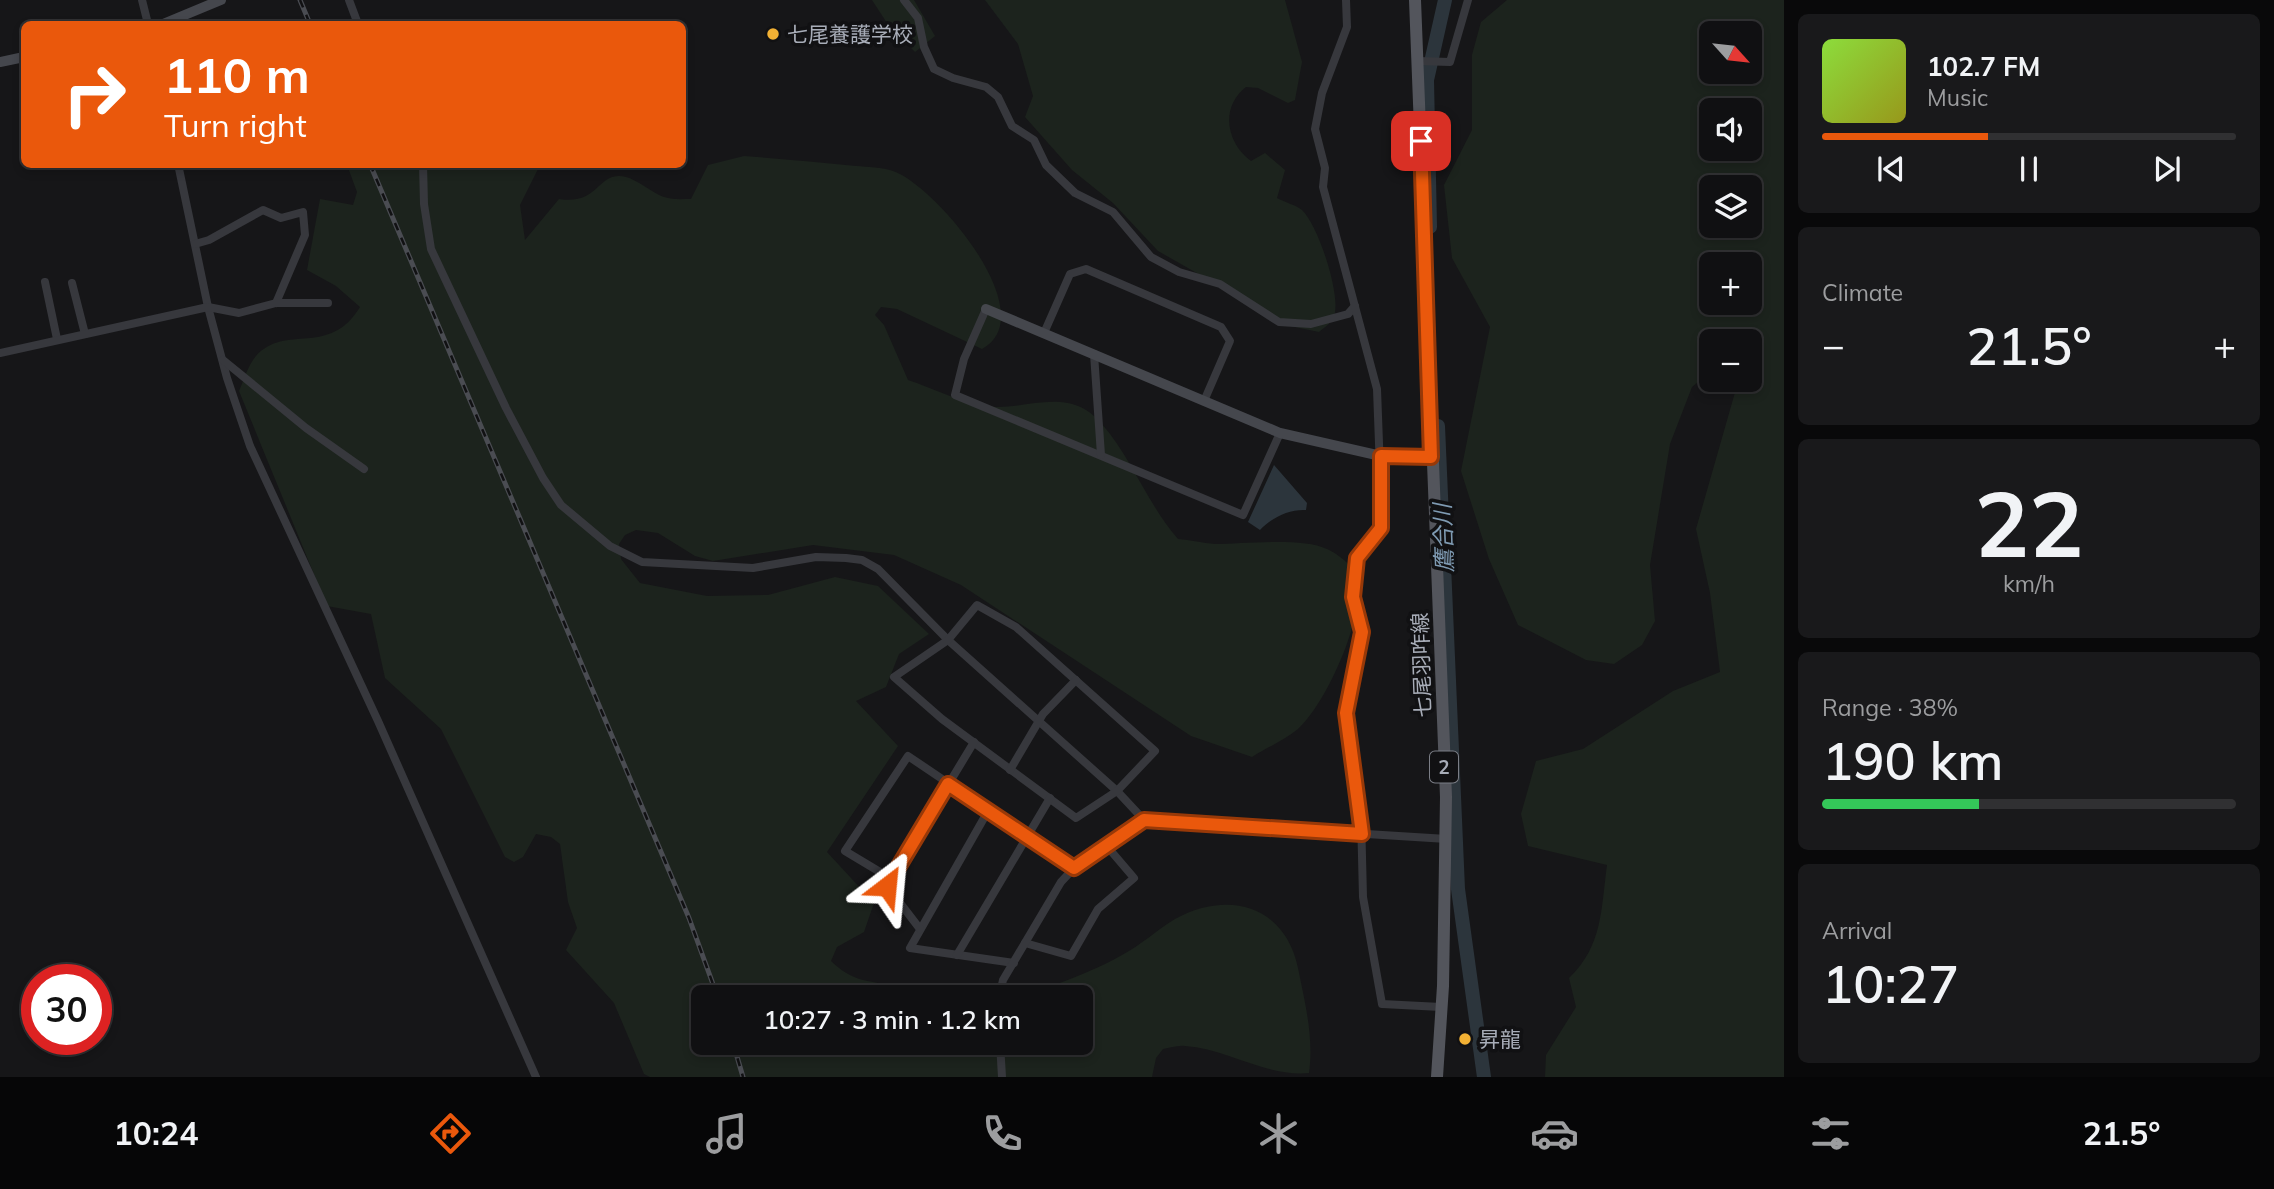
<!DOCTYPE html>
<html lang="en">
<head>
<meta charset="utf-8">
<style>
	body { margin:0; font-family:Mulish,"Noto Sans JP",sans-serif; background:#19191b; color:#f1f3f6; height:100vh; display:flex; flex-direction:column; font-size:26px; white-space:nowrap }
	* { box-sizing:border-box; margin:0 }
	p { font-size:23px; color:#9c9d9f }
	.icon { flex:none; width:38px; height:38px; fill:none; stroke:currentColor; stroke-width:2; stroke-linecap:round; stroke-linejoin:round }
	.map { position:relative; flex:1; overflow:hidden }
	.side { display:flex; flex-direction:column; gap:14px; padding:14px; background:#09090a; width:490px }
	.side>* { flex:none }
	.top-card { position:absolute; left:21px; top:21px; width:665px; height:147px; border-radius:10px; box-shadow:0 4px 10px #0003,0 0 0 2px #303032; background:#ea580c; color:#fff; overflow:hidden }
	.needle { width:46px; rotate:117deg }
	.tools { position:absolute; left:1699px; top:21px; display:grid; gap:14px }
	.tools a { display:grid; place-items:center; width:63px; height:63px; border-radius:10px; background:#101012; box-shadow:0 4px 10px #0003,0 0 0 2px #303032; font-size:35px }
	.speed { position:absolute; left:21px; top:964px; display:flex; gap:14px; font-size:35px; font-weight:700; text-align:center }
	.speed>* { display:grid; place-content:center; width:91px; height:91px; border-radius:50%; background:#101012; box-shadow:0 4px 10px #0003,0 0 0 2px #303032; line-height:1 }
	.speed .limit { border:10px solid #d22; background:#fff; color:#111 }
	.pin { position:absolute; display:grid; place-items:center; width:60px; height:60px; color:#fff; margin:-30px; border-radius:14px; box-shadow:0 4px 10px #0006 }
	.me { position:absolute; width:77px; margin:-38px; rotate:29deg; stroke-linejoin:round; filter:drop-shadow(0 0 5px #0008) }
	.turn { display:flex; align-items:center; gap:24px; height:147px; padding:0 28px; font-size:32px }
	.turn .icon { width:91px; height:91px; stroke-width:2.5 }
	.turn b { display:block; font-size:49px; line-height:60px }
	.big { font-size:52px; font-weight:600; line-height:1.1 }
	.side .card { flex:1; display:flex; flex-direction:column; justify-content:center; gap:10px; min-width:0; padding:0 24px; border-radius:10px; background:#19191b }
	.side .dial { align-items:center; gap:0 }
	.dial b { font-size:91px; line-height:1 }
	.song { display:flex; align-items:center; gap:21px }
	.cover { width:84px; height:84px; border-radius:10px; background:linear-gradient(135deg,hsl(90 70% 55%),hsl(60 70% 35%)) }
	.played { height:7px; border-radius:4px; background:linear-gradient(90deg,#ea580c 40%,#303032 40%) }
	.keys { display:flex; justify-content:space-around; direction:ltr }
	.heat { display:flex; justify-content:space-between; align-items:center; font-size:38px; direction:ltr }
	.charge { height:10px; border-radius:5px; background:linear-gradient(90deg,#34c759 38%,#303032 0) }
	.trip { position:absolute; left:691px; top:985px; width:402px; height:70px; border-radius:10px; background:#101012; box-shadow:0 4px 10px #0003,0 0 0 2px #303032; font-weight:600; line-height:70px; text-align:center }
	.dock { display:flex; height:112px; justify-content:space-around; align-items:center; background:#060607; color:#9c9d9f }
	.dock .icon { width:49px; height:49px }
	.dock .on { color:#ea580c }
	.dock b { font-size:32px; color:#f1f3f6 }
	main { display:flex; flex:1; min-height:0 }
	.map>svg:first-child { display:block }
	.green { fill:#1c231d; fill-rule:evenodd }
	.water { fill:#2c353c }
	.lines { fill:none; stroke-linecap:round; stroke-linejoin:round }
	.river { stroke:#2c353c; stroke-width:14 }
	.street { stroke:#37383d; stroke-width:8 }
	.secondary { stroke:#45474d; stroke-width:10 }
	.primary { stroke:#53555c; stroke-width:12 }
	.rail-casing { stroke:#4a4c52; stroke-width:5 }
	.rail { stroke:#111113; stroke-width:2.5; stroke-dasharray:8; stroke-linecap:butt }
	.route-casing { stroke:#983908; stroke-width:18 }
	.route { stroke:#ea580c; stroke-width:12 }
	.poi-dot { fill:#f2b134; stroke:#111113; stroke-width:2.5 }
	.labels { text-anchor:middle; dominant-baseline:central; stroke-width:7; stroke-linejoin:round; paint-order:stroke }
	.shield { fill:#111113; stroke:#7b7e86; stroke-width:2 }
	.shield-label { font-size:19px; font-weight:bold; fill:#a8adb8 }
	.poi-label { font-size:21px; fill:#a8adb8; stroke:#111113; text-anchor:start }
	.street-label { font-size:21px; fill:#a8adb8; stroke:#111113 }
	.water-label { font-size:23px; font-style:italic; fill:#7f9bb3; stroke:#111113 }
</style>
</head>
<body>
<main>
<div class="map">
<svg width="1784" height="1077" viewBox="0 0 1784 1077">
	<rect width="100%" height="100%" fill="#161618"/>
	<!-- green -->
	<g class="green">
		<path d="M872 0H914L935 36 915 52 887 23Z"/>
		<path d="M985 0H1285L1302 62 1295 100 1288 103 1258 88 1246 87C1220 107 1226 143 1251 161L1265 153 1285 170 1277 198C1284 202 1296 205 1302 210 1318 225 1339 290 1335 312 1334 322 1326 326 1319 332L1290 326 1158 251 1113 203 1072 170 1025 117 1033 96 1018 44Z"/>
		<path d="M1507 0H1784V1077H1545L1546 1055 1576 1007 1569 978C1603 946 1601 908 1607 865L1528 846 1521 814 1536 761 1583 749 1673 691 1720 672 1710 593 1696 529 1738 382 1735 380H1750V341H1712L1711 371 1692 387 1670 444 1650 565 1655 621 1642 645 1614 664 1586 660 1518 625 1489 559 1461 471 1490 327 1452 258 1444 185 1472 130V55L1481 22ZM1750 33V72H1712V33ZM1750 110V149H1712V110ZM1750 187V226H1712V187ZM1750 264V303H1712V264Z"/>
		<path d="M744 156C781 159 819 162 856 166 867 167 882 167 893 171 935 185 1045 315 982 349L897 309 881 307 875 315 884 325 908 380C933 388 959 402 985 406 1026 412 1067 384 1101 423 1132 458 1146 502 1178 539 1190 540 1203 543 1215 544 1244 544 1302 537 1327 549 1338 554 1355 567 1357 578 1366 616 1326 704 1298 729 1285 740 1266 748 1252 757L1191 736 961 585 894 555 813 545 713 561 695 556 658 533 636 530 625 535 619 544 621 559 640 583 707 596 768 595 835 577 878 586 929 634 899 654 886 687 856 701 898 746 827 852 874 903 864 932 837 947 831 961C840 970 851 977 863 980 898 989 1021 997 1054 985 1076 977 1101 967 1122 955 1141 945 1157 930 1175 919 1228 890 1285 905 1298 968 1305 1003 1314 1037 1309 1073 1266 1077 1228 1049 1185 1046 1178 1045 1170 1048 1163 1049L1156 1058 1152 1077H650L644 1074 614 1003 566 950 577 928 568 902 560 844 551 837 536 834 523 857 514 862 505 857 441 729 385 678 371 614 327 606 239 391C244 380 248 365 256 356 286 323 329 358 360 307L336 286 307 270 320 199 353 205 357 192 347 165H540L520 205 525 240 559 199C596 205 597 177 618 176 633 175 650 192 664 197 673 200 682 199 691 199L708 165ZM704 998H1082V1043H704Z"/>
	</g>
	<!-- water -->
	<path class="water" d="M1274 465 1307 503 1306 510C1289 509 1271 518 1260 530L1248 522Z"/>
	<g class="lines">
		<!-- river -->
		<g class="river">
			<path d="M1430 227 1427 80 1445 0"/>
			<path d="M1438 426 1458 889 1484 1077"/>
		</g>
		<!-- street -->
		<g class="street">
			<path d="M142 0 148 24"/>
			<path d="M349 0 358 24"/>
			<path d="M904 0 918 18 924 47 934 69 953 78 986 87 998 97 1012 126 1034 140 1046 165 1075 193 1113 212 1151 257 1179 272 1220 284 1279 322 1311 324 1348 314 1355 306"/>
			<path d="M1346 0 1347 27 1322 93 1315 129 1325 168 1323 187 1377 389 1382 525 1376 538 1357 558 1354 597 1362 632 1346 713 1348 747 1361 816 1363 897 1382 1004 1441 1007"/>
			<path d="M1418 61 1450 62 1468 0"/>
			<path d="M178 164 208 307 227 378 250 446 378 721 536 1077"/>
			<path d="M423 164 424 204 431 249 506 408 543 478 561 505 610 546 642 562 753 568 816 557 846 558 862 560 878 569 948 640 1117 791 1144 820"/>
			<path d="M195 244 209 240 263 210 281 218 303 212 305 235 276 303"/>
			<path d="M45 282 57 339"/>
			<path d="M72 283 85 334"/>
			<path d="M986 309 964 359 955 395 1243 515 1280 433"/>
			<path d="M1044 333 1070 274 1086 269 1221 327 1230 341 1204 401"/>
			<path d="M0 353 208 307 239 313 276 303H328"/>
			<path d="M1094 354 1101 455"/>
			<path d="M223 360 306 428 364 469"/>
			<path d="M977 605 1016 627 1155 751 1117 791 1076 818 942 719 894 677 948 640Z"/>
			<path d="M1010 770 1043 714 1076 680"/>
			<path d="M988 811 910 948 1014 963"/>
			<path d="M890 878 845 851 908 756 1074 868"/>
			<path d="M920 929 887 886 974 742"/>
			<path d="M1025 943 1071 956 1098 909 1134 878 1105 844"/>
			<path d="M957 955 1050 798"/>
			<path d="M999 998 1003 980 1061 882 1074 868 1144 820 1447 839"/>
			<path d="M1000 1043 1002 1077"/>
		</g>
		<!-- secondary -->
		<g class="secondary">
			<path d="M163 24 221 0"/>
			<path d="M0 62 24 57"/>
			<path d="M986 309 1280 433 1381 456 1431 458"/>
		</g>
		<!-- primary -->
		<path class="primary" d="M1415 0 1446 797 1443 986 1437 1077"/>
		<defs>
			<g id="rail">
				<path d="M300 0 310 24"/>
				<path d="M370 164 689 918 718 998"/>
				<path d="M733 1043 743 1077"/>
			</g>
		</defs>
		<!-- rail casing -->
		<use href="#rail" class="rail-casing"/>
		<!-- rail -->
		<use href="#rail" class="rail"/>
	</g>
	<g class="lines">
		<defs>
			<path id="route" d="M887 886 948 784 1074 868 1144 820 1362 834 1346 713 1362 632 1353 597 1357 558 1381 528V456L1431 457 1421 141"/>
		</defs>
		<!-- route casing -->
		<use href="#route" class="route-casing"/>
		<!-- route -->
		<use href="#route" class="route"/>
	</g>
	<!-- markers -->
	<g class="poi-dot">
		<circle cx="773" cy="34" r="7"/>
		<circle cx="1465" cy="1039" r="7"/>
	</g>
	<g class="labels">
		<!-- shield labels -->
		<rect class="shield" x="1430" y="751.5" width="28" height="31" rx="5"/>
		<g class="shield-label">
			<text x="1444" y="767">2</text>
		</g>
		<!-- poi labels -->
		<g class="poi-label">
			<text x="787" y="34">七尾養護学校</text>
			<text x="1479" y="1039">昇龍</text>
		</g>
		<!-- street labels -->
		<g class="street-label">
			<text transform="translate(1421 665) rotate(-92)">七尾羽咋線</text>
		</g>
		<!-- water labels -->
		<g class="water-label">
			<text transform="translate(1443 538) rotate(-92)">鷹合川</text>
		</g>
	</g>
</svg>
<div class="tools">
<a><svg class="needle" viewBox="-14 -14 28 28"><path d="M0-13l5 13h-10z" fill="#e53935"/><path d="M0 13l5-13h-10z" fill="#9c9d9f"/></svg></a>
<a><svg class="icon" aria-label="sound" viewBox="0 0 24 24"><path d="M4 9h4l5-4v14l-5-4H4zM17 9q2 3 0 6"/></svg></a>
<a><svg class="icon" aria-label="layers" viewBox="0 0 24 24"><path d="M12 4l9 5-9 5-9-5zM3 14l9 5 9-5"/></svg></a>
<a>+</a>
<a>−</a>
</div>
<div class="speed"><div class="limit">30</div></div>
<div class="pin" style="left:1421px;top:141px;background:#d93025"><svg class="icon" aria-label="arrive" viewBox="0 0 24 24"><path d="M6 21V4h12l-3 4 3 4H6"/></svg></div>
<svg class="me" style="left:887px;top:886px" viewBox="-20 -20 40 40"><path d="M0-17L14 15 0 8-14 15z" fill="#ea580c" stroke="#fff" stroke-width="4"/></svg>
<div class="trip">10:27 · 3 min · 1.2 km</div>
<div class="top-card">
<div class="turn"><svg class="icon" aria-label="right" viewBox="0 0 24 24"><path d="M7 20v-9h11M14 6l5 5-5 5"/></svg><div><b>110 m</b>Turn right</div></div>
</div>
</div>
<section class="side">
<div class="card">
<div class="song"><i class="cover"></i><div><b>102.7 FM</b><p>Music</p></div></div>
<div class="played"></div>
<div class="keys"><svg class="icon" aria-label="previous" viewBox="0 0 24 24"><path d="M18 5L8 12l10 7zM5 5v14"/></svg><svg class="icon" aria-label="pause" viewBox="0 0 24 24"><path d="M8 5v14M16 5v14"/></svg><svg class="icon" aria-label="next" viewBox="0 0 24 24"><path d="M6 5l10 7-10 7zM19 5v14"/></svg></div>
</div>
<div class="card"><p>Climate</p>
<div class="heat"><a>−</a><b class="big">21.5°</b><a>+</a></div>
</div>
<div class="card dial"><b>22</b><p>km/h</p></div>
<div class="card"><p>Range · 38%</p><b class="big">190 km</b><div class="charge"></div></div>
<div class="card"><p>Arrival</p><b class="big">10:27</b></div>
</section>
</main>
<nav class="dock">
<b>10:24</b>
<svg class="icon on" aria-label="directions" viewBox="0 0 24 24"><path d="M12 3l9 9-9 9-9-9zM9 14v-3h6M13 9l2 2-2 2"/></svg>
<svg class="icon" aria-label="music" viewBox="0 0 24 24"><path d="M9 18V5l10-2v13"/><circle cx="6" cy="18" r="3"/><circle cx="16" cy="16" r="3"/></svg>
<svg class="icon" aria-label="phone" viewBox="0 0 24 24"><path d="M5 4h4l2 5-3 2q2 4 5 5l2-3 5 2v4C11 20 4 13 5 4z"/></svg>
<svg class="icon" aria-label="climate" viewBox="0 0 24 24"><path d="M12 3v18M4 7l16 10M4 17L20 7"/></svg>
<svg class="icon" aria-label="car" viewBox="0 0 24 24"><path d="M5 17H2v-5l4-1 3-4h7l3 4 3 1v5h-3M9 17h6M6 11h13"/><circle cx="7" cy="17" r="2"/><circle cx="17" cy="17" r="2"/></svg>
<svg class="icon" aria-label="filters" viewBox="0 0 24 24"><path d="M4 7h16M4 17h16"/><circle cx="9" cy="7" r="2"/><circle cx="15" cy="17" r="2"/></svg>
<b>21.5°</b>
</nav>
</body>
</html>
